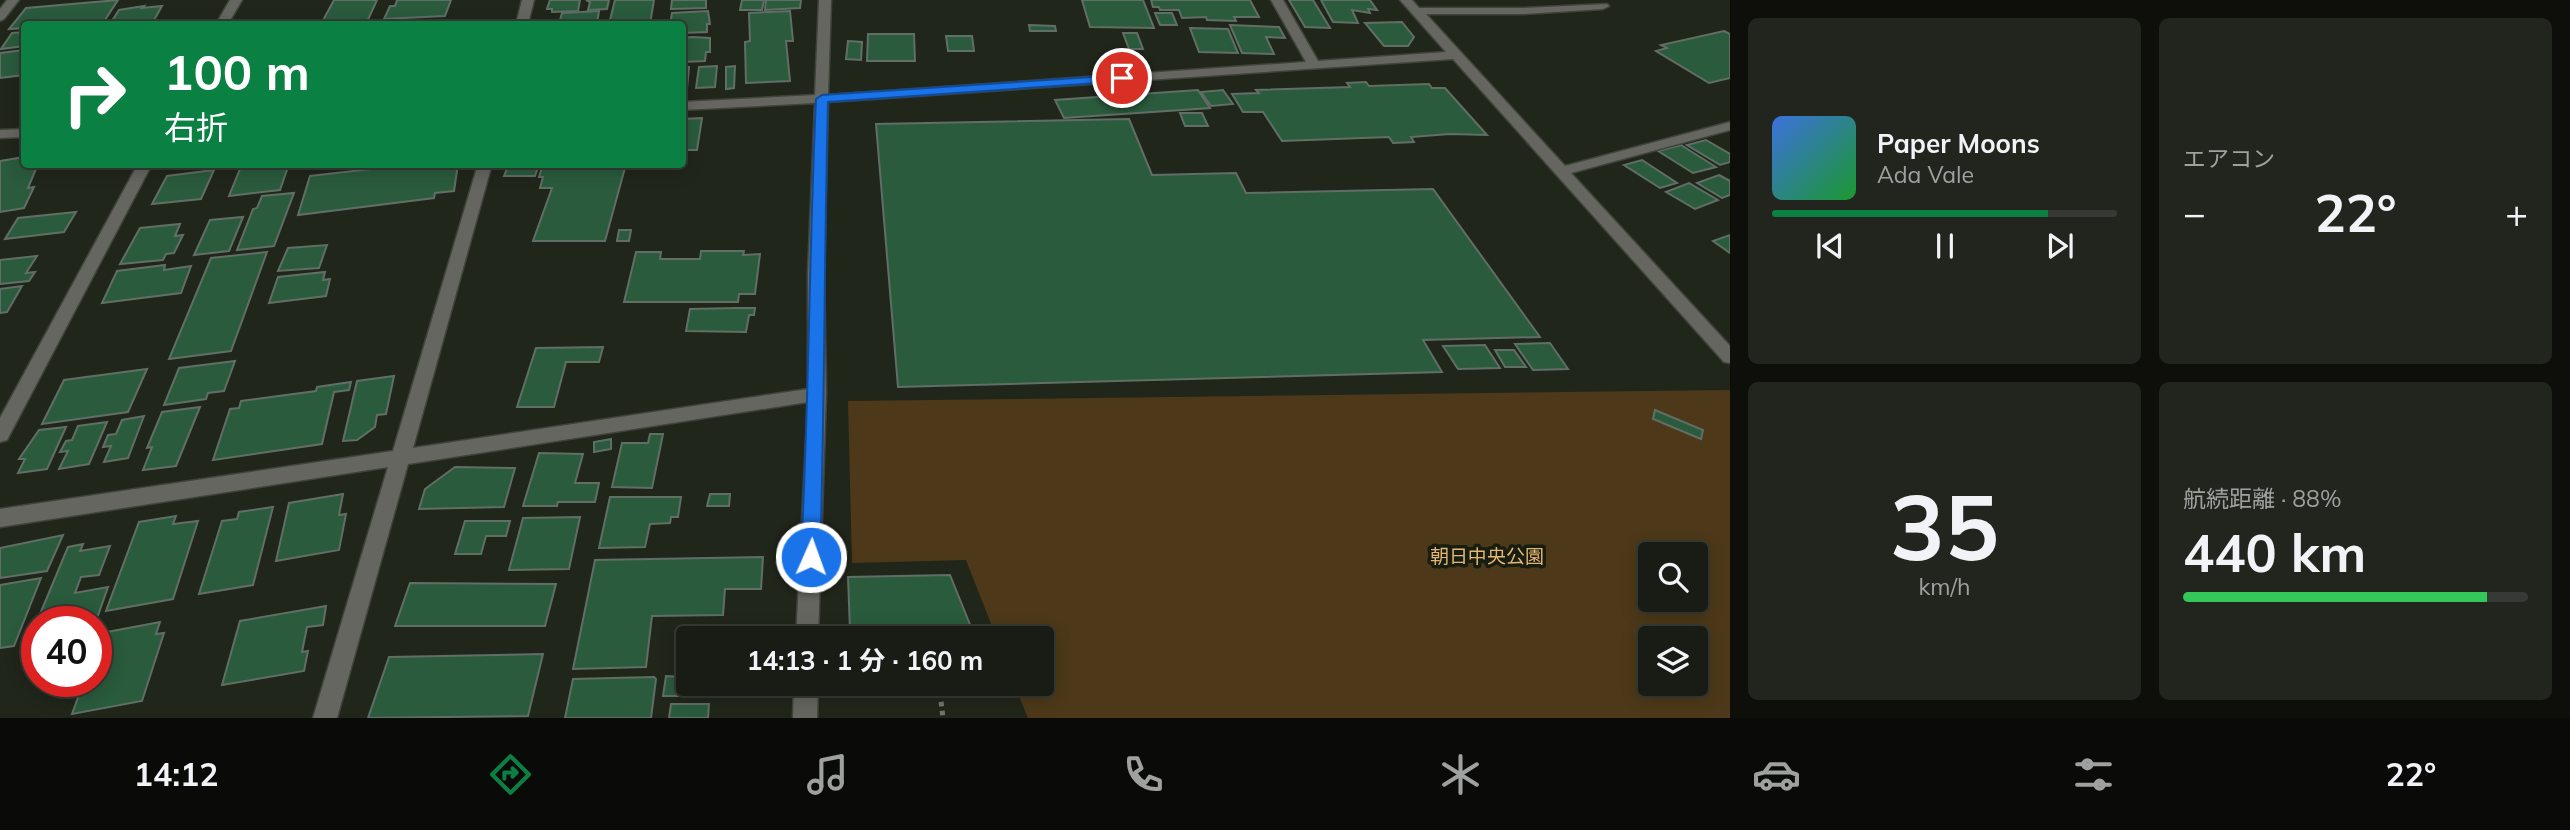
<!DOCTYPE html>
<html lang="ja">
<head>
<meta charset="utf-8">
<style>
	body { margin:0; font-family:Mulish,"Noto Sans JP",sans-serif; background:#22251d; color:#f1f3f6; height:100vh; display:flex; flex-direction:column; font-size:26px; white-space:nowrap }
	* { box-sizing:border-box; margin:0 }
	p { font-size:23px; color:#9fa1a0 }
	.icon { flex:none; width:38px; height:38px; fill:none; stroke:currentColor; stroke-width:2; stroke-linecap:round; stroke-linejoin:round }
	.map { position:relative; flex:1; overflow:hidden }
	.sheet { display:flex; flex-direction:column; gap:18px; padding:18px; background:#0e0f0b; width:840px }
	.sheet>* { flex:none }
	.top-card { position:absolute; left:21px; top:21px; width:665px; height:147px; border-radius:7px; box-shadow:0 4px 18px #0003,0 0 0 2px #373a34; background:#0b8043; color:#fff; overflow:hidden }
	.buttons { position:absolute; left:1638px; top:542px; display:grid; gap:14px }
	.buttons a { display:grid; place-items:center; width:70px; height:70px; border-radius:7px; background:#191c14; box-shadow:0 4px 18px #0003,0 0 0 2px #373a34; font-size:35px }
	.speed { position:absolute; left:21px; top:606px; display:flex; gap:14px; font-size:35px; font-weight:700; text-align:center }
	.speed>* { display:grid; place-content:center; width:91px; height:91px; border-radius:50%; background:#191c14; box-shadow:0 4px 18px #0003,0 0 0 2px #373a34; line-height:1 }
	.speed .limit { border:10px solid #d22; background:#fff; color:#111 }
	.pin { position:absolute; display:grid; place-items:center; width:60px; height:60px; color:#fff; margin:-30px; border:4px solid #fff; border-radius:50%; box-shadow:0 2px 7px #0007 }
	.me { position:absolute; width:77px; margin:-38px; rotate:2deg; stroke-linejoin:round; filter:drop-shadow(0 0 5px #0008) }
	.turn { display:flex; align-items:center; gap:24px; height:147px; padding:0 28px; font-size:32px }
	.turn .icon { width:91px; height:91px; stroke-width:2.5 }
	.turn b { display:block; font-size:49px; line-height:60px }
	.big { font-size:52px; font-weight:700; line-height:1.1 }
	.sheet .widget { flex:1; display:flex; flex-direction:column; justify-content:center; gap:10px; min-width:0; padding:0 24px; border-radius:10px; background:#22251d }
	.sheet .dial { align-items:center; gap:0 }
	.dial b { font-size:91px; line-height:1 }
	.song { display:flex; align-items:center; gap:21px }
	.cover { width:84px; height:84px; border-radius:10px; background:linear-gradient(135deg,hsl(220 70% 55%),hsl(130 70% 35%)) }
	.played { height:7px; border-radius:4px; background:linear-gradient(90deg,#0b8043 80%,#373a34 80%) }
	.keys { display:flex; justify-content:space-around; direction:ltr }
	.heat { display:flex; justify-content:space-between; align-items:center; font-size:38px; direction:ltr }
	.charge { height:10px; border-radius:5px; background:linear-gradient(90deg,#34c759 88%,#373a34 0) }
	.sheet .tiles { flex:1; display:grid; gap:18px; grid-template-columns:repeat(2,1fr) }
	.trip { position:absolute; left:676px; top:626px; width:378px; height:70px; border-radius:7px; background:#191c14; box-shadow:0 4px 18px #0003,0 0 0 2px #373a34; font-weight:700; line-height:70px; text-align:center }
	.menu { display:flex; height:112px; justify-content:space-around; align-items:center; background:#0a0b08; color:#9fa1a0 }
	.menu .icon { width:49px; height:49px }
	.menu .selected { color:#0b8043 }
	.menu b { font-size:32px; color:#f1f3f6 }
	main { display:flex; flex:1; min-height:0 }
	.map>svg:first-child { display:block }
	.green { fill:#4d3919; fill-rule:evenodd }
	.building { fill:#2a5b3d; stroke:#616e65; stroke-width:2 }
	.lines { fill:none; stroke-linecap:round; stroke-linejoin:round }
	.minor-casing { stroke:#3f4339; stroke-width:3 }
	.path { stroke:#72776d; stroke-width:5; stroke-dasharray:4.5 4.5; stroke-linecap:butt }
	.minor { fill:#666660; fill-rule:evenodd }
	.route { fill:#1a73e8; stroke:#114b97; stroke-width:2 }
	.labels { text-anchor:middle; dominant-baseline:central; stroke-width:7; stroke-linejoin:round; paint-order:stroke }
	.park-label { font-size:19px; fill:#e4b670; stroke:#181d12 }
</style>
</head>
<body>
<main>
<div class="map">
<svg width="1730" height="718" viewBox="0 0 1730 718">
	<rect width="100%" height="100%" fill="#21261b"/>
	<!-- green -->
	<path class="green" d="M1730 390V718H1028L1014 684H1041V639H997L966 560 852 563 848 401ZM1650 555H1696V600H1650ZM1650 639H1696V684H1650Z"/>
	<!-- building -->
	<g class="building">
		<path d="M118 0 105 20 24 24V28L9 29 26 8Z"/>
		<path d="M334 0H377L366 24H321Z"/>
		<path d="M397 0H451L445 16 384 19 390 6H395Z"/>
		<path d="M550 0H580L578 11 552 12V9H547Z"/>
		<path d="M586 0H609L607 9 588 10 590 2Z"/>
		<path d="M615 0H654L650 24H609Z"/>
		<path d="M672 0H706V8L671 9Z"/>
		<path d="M742 0H764L762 10H740Z"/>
		<path d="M766 0H801L800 8 765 10Z"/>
		<path d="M1082 0H1143L1154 28 1090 27Z"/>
		<path d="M1151 0H1250L1259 17H1234L1236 21 1207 20 1206 17 1182 18 1179 10H1160L1159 7H1153Z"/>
		<path d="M1289 0H1313L1330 28 1305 27Z"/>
		<path d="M1321 0H1370L1377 10 1368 9 1370 13 1352 10 1358 23 1333 22Z"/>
		<path d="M144 6 142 8 162 6 153 22 110 24 119 10Z"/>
		<path d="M599 11 597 24H549V21L560 20 562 13Z"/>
		<path d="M708 11 710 24H707V32L682 33V24H670L672 13Z"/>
		<path d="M790 11 793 41H786L790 81 746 83 745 42 750 41 749 13Z"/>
		<path d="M1155 13H1172L1177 25H1160Z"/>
		<path d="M1402 22 1414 37 1408 46H1384L1365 23Z"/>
		<path d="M1029 25 1055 26 1056 31H1030Z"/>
		<path d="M1230 25 1279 27 1285 38 1266 37 1274 54 1242 53Z"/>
		<path d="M1190 28 1228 29 1238 53 1199 52Z"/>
		<path d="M1724 31 1730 34V78L1709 83 1656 51 1667 48 1661 45Z"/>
		<path d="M24 32V46L1 49 12 33Z"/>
		<path d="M1123 33H1137L1143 49H1129Z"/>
		<path d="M868 34H914L915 61H867Z"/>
		<path d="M946 36H972L974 51H948Z"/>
		<path d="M692 37 710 38V52H706L705 61 682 62V38Z"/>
		<path d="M848 41 862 42 861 60 846 59Z"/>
		<path d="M24 50V75L0 78V53Z"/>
		<path d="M717 66 715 87 696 88 699 67Z"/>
		<path d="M735 66 734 88 726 89V67Z"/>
		<path d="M682 67H689L687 88H682Z"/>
		<path d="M1366 82 1369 86 1429 84 1432 88H1445L1487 135 1450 134 1411 137 1414 142 1393 143 1389 137 1282 141 1263 112H1243L1232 94 1259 93 1256 90 1350 87 1347 83Z"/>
		<path d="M1198 90 1210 108 1064 118 1055 100Z"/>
		<path d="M1223 90 1233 104 1211 106 1201 92Z"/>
		<path d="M1180 113H1202L1208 126H1185Z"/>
		<path d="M702 118 697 150H682V119Z"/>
		<path d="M1129 119 1152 175 1236 173 1246 193 1433 189 1540 337 1423 340 1442 372 898 387 876 124Z"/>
		<path d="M1706 140 1730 154V162L1720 165 1687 145Z"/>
		<path d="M1681 145 1716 167 1693 173 1658 151Z"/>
		<path d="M24 157V164H38L28 188 34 187 24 208 0 212V161Z"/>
		<path d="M1642 160 1677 183 1660 188 1624 165Z"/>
		<path d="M242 164H289L280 190 229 196Z"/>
		<path d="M415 164H458L454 191 435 193 434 198 298 215 310 176Z"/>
		<path d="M509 164H539L535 176H504Z"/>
		<path d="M543 164H626L605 241H533L552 188H540L543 177H539Z"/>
		<path d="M214 170 201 199 152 204 167 176Z"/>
		<path d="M1719 175 1730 181V195L1722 198 1697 183Z"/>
		<path d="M1689 183 1718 200 1695 209 1666 192Z"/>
		<path d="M294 193 274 246 237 250 253 209 257 208 262 196Z"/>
		<path d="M76 212 64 232 5 239 18 218Z"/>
		<path d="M243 217 229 251 194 255 210 220Z"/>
		<path d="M180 224 175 236 183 235 174 253 166 254 163 260 120 264 140 228Z"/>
		<path d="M619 230H631L629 241H617Z"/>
		<path d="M1730 235V253L1713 241Z"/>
		<path d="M327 245 319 268 278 271 288 248Z"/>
		<path d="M701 251H744L743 255 760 254 755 294H739L738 302H624L636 252H661L660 259H700Z"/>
		<path d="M267 252 231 351 169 359 211 258Z"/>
		<path d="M37 256 26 273 35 272 29 281 0 284V260Z"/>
		<path d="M165 265 164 270 191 266 181 293 102 303 117 271Z"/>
		<path d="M325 272 323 280 330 279 326 296 269 303 278 277Z"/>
		<path d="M22 286 7 312 0 313V289Z"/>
		<path d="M737 308H755L754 315H749L746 332 686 331 690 309Z"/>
		<path d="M1550 343 1568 369 1533 370 1515 344Z"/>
		<path d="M1485 345 1500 368 1458 369 1443 346Z"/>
		<path d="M603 347 599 362H566L554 407H517L536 348Z"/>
		<path d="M1495 350H1514L1526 367H1505Z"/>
		<path d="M235 361 224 391 208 393 206 399 164 405 179 368Z"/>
		<path d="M147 369 128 412 42 424 64 380Z"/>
		<path d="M394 376 386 414 377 415 375 427 357 440 343 441 357 381Z"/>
		<path d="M351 382 349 390 334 392 322 444 213 460 230 409 239 408 241 401 316 391 317 387Z"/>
		<path d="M200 407 176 466 143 470 152 447 147 448 162 412Z"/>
		<path d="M1655 410 1703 430 1701 439 1653 419Z"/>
		<path d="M144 416 128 458 104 462 111 446 103 447 108 435 116 434 122 420Z"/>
		<path d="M107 422 89 464 59 469 68 451 60 452 66 441 72 440 78 426Z"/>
		<path d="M66 427 47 469 18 473 25 459H19L39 430Z"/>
		<path d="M650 434H663L652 488 612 487 622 443H648Z"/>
		<path d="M611 439V449L594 452V442Z"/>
		<path d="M539 453 583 454 575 483H599L595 502H558L557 506H523Z"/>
		<path d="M455 467 515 468 504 507 419 509 425 489Z"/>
		<path d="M343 494 339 515 346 514 339 550 276 561 289 503Z"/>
		<path d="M710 494H730L729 506H707Z"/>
		<path d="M610 497H681L678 517H671L670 523 650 524 645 547 599 548Z"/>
		<path d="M273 507 253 585 199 594 222 521 237 519 239 512Z"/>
		<path d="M176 516 173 524 198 521 173 599 106 611 139 522Z"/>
		<path d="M580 517 569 569 509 570 523 518Z"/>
		<path d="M465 521H510L506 536H486L481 554H455Z"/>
		<path d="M63 535 47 571 0 578V548Z"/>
		<path d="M83 544 80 551 110 546 99 575 81 577 75 593 108 587 96 621H37V637L30 638 68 547Z"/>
		<path d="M763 557 761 589H725L723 615 652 616 646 667 573 669 595 560Z"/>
		<path d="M950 575 971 627 850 630 848 577Z"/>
		<path d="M41 578 14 646 0 648V585Z"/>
		<path d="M410 583 556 584 545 626H395Z"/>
		<path d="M326 606 323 625 307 627 302 652 308 651 304 671 222 685 240 621Z"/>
		<path d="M160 622 156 634 164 633 142 701 72 714 84 681H96V648L102 633Z"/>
		<path d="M683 641H688V670L675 671 676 665 681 664Z"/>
		<path d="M543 654 528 716 368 718 389 657Z"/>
		<path d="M666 676 683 677 680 696H663Z"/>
		<path d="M654 677 656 679 651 718H565L573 679Z"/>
		<path d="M671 704H709L708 718H669Z"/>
	</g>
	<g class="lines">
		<defs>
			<g id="minor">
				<path d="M7 0H19L4 19 0 21V9Z"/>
				<path d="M230 0H242L228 24H216Z"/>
				<path d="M522 0H534L528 24H516Z"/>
				<path d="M819 0H831L828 95 1306 62 1271 0H1283L1318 61 1446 52 1400 0H1412L1419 8H1524L1607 4 1609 6 1603 9 1524 14H1426L1565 166 1730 122V130L1571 173 1730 346V363L1724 362 1453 59 828 102 824 273 826 394 818 639H796L808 402 408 464 337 718H313L388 467 0 527V509L393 451 478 164H492L413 448 808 389V273L815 103 682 110V102L815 95Z"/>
				<path d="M24 129V137L0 138V130Z"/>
				<path d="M138 164H152L7 440 0 442V418Z"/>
				<path d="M794 684H818L817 718H793Z"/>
			</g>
		</defs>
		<!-- minor casing -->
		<use href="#minor" class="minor-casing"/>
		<!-- path -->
		<path class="path" d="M939 684 943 718"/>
		<!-- minor -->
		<use href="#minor" class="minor"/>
	</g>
	<!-- route -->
	<path class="route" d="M1122 75 1127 76V81L828 102C824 254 825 405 820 557L817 563 811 565 804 563 801 557C809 404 809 252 816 99L822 95Z"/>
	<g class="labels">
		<!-- park labels -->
		<g class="park-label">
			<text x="1487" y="556">朝日中央公園</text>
		</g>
	</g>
</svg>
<div class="buttons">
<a><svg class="icon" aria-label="search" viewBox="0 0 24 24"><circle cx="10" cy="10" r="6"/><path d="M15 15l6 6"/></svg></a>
<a><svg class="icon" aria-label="layers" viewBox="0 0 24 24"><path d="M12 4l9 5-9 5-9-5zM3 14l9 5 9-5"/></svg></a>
</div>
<div class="speed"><div class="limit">40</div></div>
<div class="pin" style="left:1122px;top:78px;background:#d93025"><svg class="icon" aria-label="arrive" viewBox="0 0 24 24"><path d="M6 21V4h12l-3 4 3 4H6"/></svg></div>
<svg class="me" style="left:811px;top:557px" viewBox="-20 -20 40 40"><circle r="17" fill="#1a73e8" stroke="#fff" stroke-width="3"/><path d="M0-11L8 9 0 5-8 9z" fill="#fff"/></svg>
<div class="trip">14:13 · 1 分 · 160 m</div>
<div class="top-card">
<div class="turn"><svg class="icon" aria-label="right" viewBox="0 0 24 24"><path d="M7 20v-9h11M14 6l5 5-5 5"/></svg><div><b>100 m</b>右折</div></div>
</div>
</div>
<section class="sheet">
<div class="tiles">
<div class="widget">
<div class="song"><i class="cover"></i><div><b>Paper Moons</b><p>Ada Vale</p></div></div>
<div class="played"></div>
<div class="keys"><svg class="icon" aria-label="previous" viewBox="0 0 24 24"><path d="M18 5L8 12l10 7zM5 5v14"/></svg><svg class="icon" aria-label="pause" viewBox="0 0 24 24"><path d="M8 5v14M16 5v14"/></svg><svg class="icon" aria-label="next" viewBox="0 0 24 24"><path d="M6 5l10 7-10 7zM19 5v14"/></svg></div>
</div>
<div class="widget"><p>エアコン</p>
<div class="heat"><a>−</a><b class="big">22°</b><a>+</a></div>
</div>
<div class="widget dial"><b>35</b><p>km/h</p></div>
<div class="widget"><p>航続距離 · 88%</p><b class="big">440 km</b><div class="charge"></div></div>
</div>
</section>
</main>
<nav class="menu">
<b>14:12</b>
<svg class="icon selected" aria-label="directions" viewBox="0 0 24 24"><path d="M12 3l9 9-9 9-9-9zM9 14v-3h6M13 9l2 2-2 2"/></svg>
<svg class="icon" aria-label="music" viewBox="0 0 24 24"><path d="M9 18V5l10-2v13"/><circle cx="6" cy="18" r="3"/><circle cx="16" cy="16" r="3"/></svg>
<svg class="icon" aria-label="phone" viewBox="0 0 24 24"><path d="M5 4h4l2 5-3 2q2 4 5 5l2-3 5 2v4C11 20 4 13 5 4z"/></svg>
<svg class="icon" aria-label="climate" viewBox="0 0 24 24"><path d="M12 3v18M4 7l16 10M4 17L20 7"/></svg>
<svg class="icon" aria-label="car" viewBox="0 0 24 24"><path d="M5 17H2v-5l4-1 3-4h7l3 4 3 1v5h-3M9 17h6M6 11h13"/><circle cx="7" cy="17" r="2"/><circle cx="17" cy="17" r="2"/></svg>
<svg class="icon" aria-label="filters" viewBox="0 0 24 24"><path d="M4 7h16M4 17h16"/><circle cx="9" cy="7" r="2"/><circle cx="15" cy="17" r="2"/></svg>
<b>22°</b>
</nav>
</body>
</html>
